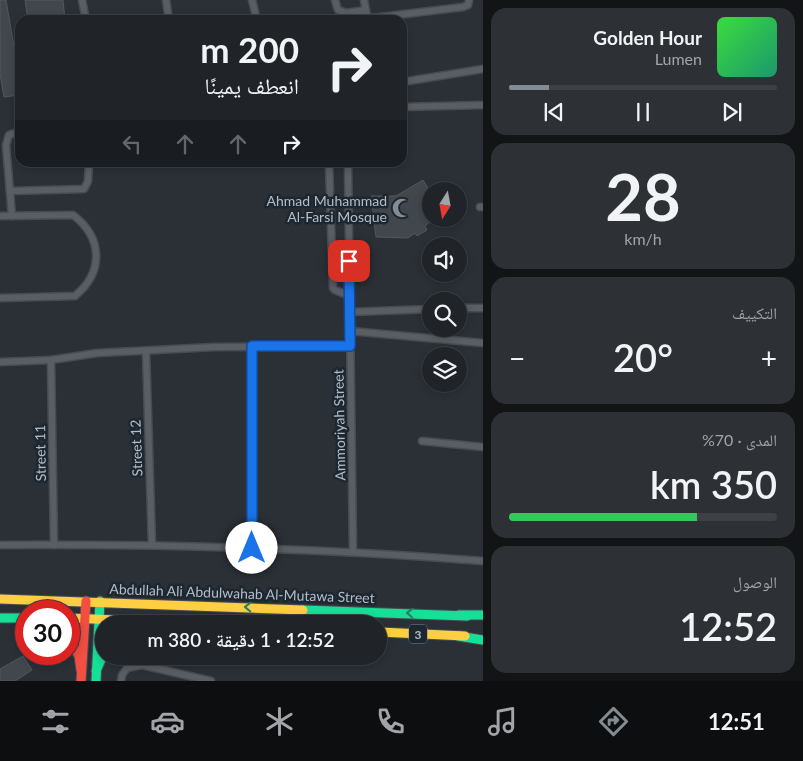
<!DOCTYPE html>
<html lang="ar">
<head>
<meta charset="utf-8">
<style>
	body { margin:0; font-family:Lato,"Noto Naskh Arabic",sans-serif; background:#2d3034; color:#f1f3f6; direction:rtl; height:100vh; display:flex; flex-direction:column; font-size:19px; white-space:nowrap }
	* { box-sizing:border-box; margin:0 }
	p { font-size:16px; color:#a2a4a8 }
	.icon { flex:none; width:28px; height:28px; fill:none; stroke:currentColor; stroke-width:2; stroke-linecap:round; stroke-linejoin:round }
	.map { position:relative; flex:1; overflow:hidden; direction:ltr }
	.details { display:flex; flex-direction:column; gap:8px; padding:8px; background:#121416; width:320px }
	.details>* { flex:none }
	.hud { position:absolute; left:15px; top:15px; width:392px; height:152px; border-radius:15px; box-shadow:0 2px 8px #0003,0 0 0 1px #3d4145; direction:rtl; background:#202428; color:#f1f3f6; overflow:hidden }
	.needle { width:32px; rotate:191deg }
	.tools { position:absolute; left:422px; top:182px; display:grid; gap:10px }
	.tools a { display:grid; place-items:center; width:45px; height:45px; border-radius:50%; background:#202428; box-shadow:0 2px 8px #0003,0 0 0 1px #3d4145; font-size:25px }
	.speed { position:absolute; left:15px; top:600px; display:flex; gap:10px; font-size:25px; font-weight:700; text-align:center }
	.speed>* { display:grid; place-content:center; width:65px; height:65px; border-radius:50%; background:#202428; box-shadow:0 2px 8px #0003,0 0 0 1px #3d4145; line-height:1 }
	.speed .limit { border:8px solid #d22; background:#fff; color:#111 }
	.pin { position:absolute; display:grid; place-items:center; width:42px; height:42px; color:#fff; margin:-21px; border-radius:10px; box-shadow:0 2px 8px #0006 }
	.me { position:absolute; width:55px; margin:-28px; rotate:0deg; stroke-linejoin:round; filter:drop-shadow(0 0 4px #0008) }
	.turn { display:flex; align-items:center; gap:18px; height:105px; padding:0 25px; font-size:22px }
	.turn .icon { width:65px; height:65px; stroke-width:2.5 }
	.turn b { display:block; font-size:35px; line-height:42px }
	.lanes { display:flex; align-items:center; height:48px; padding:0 25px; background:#0003; justify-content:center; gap:25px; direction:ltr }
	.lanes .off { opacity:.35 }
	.big { font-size:38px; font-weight:600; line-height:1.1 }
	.details .card { flex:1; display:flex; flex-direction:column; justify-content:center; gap:8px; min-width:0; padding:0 18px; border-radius:15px; background:#2d3034 }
	.details .dial { align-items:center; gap:0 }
	.dial b { font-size:65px; line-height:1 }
	.song { display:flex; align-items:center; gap:15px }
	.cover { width:60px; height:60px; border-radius:8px; background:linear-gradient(135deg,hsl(120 70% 55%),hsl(160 70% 35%)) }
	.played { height:5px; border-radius:2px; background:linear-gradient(90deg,#838c94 15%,#3d4145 15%) }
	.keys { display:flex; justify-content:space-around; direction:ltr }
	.heat { display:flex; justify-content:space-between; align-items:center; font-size:28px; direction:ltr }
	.charge { height:8px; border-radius:4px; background:linear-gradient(90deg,#34c759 70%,#3d4145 0) }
	.trip { position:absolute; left:95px; top:615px; width:292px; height:50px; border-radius:25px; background:#202428; box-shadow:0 2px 8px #0003,0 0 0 1px #3d4145; font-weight:600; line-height:50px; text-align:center; direction:rtl }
	.tabs { display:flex; height:80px; justify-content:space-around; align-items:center; background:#0d0e10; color:#a2a4a8 }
	.tabs .icon { width:35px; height:35px }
	.tabs .current { color:#838c94 }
	.tabs b { font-size:22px; color:#f1f3f6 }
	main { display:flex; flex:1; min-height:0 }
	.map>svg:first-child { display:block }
	.building { fill:#42474d; stroke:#51585d }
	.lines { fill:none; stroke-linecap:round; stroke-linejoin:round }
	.street-casing { stroke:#484c51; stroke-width:9 }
	.fast-casing { stroke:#484c51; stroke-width:11 }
	.slow-casing { stroke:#484c51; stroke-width:11 }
	.jam-casing { stroke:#484c51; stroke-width:11 }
	.street { stroke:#595e64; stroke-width:6 }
	.fast { stroke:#16e098; stroke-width:9 }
	.slow { stroke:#ffcf43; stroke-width:9 }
	.jam { stroke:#f24e42; stroke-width:9 }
	.oneway { stroke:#1a8464 }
	.route-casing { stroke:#114b97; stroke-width:12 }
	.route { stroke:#1a73e8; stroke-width:9 }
	.labels { text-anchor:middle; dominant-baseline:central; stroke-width:5; stroke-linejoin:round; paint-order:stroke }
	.shield { fill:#1d2731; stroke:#86909a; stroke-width:1 }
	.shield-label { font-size:12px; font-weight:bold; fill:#b3bdc7 }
	.poi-label { font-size:14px; fill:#b3bdc7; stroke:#1d2731; text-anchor:end }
	.street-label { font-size:14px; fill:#b3bdc7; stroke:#1d2731 }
</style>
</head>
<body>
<main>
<section class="details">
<div class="card">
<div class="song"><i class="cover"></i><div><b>Golden Hour</b><p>Lumen</p></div></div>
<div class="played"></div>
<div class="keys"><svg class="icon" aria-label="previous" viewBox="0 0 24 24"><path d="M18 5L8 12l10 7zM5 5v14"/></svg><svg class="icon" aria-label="pause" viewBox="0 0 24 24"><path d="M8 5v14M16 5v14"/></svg><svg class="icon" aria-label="next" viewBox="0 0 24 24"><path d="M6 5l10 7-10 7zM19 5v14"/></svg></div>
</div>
<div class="card dial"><b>28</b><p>km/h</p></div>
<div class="card"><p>التكييف</p>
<div class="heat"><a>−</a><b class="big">20°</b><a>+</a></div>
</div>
<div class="card"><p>المدى · 70%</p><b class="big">350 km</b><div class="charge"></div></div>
<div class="card"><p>الوصول</p><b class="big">12:52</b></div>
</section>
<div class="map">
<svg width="483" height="681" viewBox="0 0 483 681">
	<rect width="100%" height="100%" fill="#2a3036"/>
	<!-- building -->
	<g class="building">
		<path d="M0 0H6L20 81V95L4 97 0 74Z"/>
		<path d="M25 0H63L65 20H28Z"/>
		<path d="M423 180 431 193V221L425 226 427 230 417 236 415 233 408 238 376 237 371 196H396Z"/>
		<path d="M23 656 32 670 15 681H0V669Z"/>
	</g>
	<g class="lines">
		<defs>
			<g id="street">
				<path d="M82 0 86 20"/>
				<path d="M166 0 169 20"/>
				<path d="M252 0 257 20"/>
				<path d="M335 0 338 10 346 13 366 10"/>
				<path d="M364 0 367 16 372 18 463 7 468 5 469 0"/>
				<path d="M402 82 483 69"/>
				<path d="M402 107 483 105"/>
				<path d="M329 162 333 288 335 290 350 296"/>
				<path d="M348 162 353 552"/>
				<path d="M10 191 84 189 88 181 89 162"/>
				<path d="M480 207H483"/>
				<path d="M0 216 73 215C103 238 104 272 75 296L0 298"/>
				<path d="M12 216 6 145 9 135 20 131"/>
				<path d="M459 308H483"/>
				<path d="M350 312 431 309"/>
				<path d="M350 331 483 343"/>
				<path d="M252 346V548"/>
				<path d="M146 351 152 545"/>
				<path d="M51 360 54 545"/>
				<path d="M0 362 51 360 97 353 214 347 350 346"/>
				<path d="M422 441 483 447"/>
				<path d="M0 545C161 544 322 548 483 561"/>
				<path d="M121 681 122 675 127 668 142 665 211 681"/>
			</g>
			<g id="fast">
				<path d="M303 610 467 616"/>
				<path d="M459 615H483"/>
				<path d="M0 618H26"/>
				<path d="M458 636 483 640"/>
				<path d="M96 671 104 653"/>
				<path d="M96 681 100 601"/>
			</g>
			<g id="slow">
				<path d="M0 599 303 610"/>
				<path d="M69 618 213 624"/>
				<path d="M379 632 465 636"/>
			</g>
			<g id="jam">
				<path d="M69 639 79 656 81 670"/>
				<path d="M81 681 86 601"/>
			</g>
		</defs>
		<!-- street casing -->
		<use href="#street" class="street-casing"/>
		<!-- fast casing -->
		<use href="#fast" class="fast-casing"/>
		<!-- slow casing -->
		<use href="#slow" class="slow-casing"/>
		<!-- jam casing -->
		<use href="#jam" class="jam-casing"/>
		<!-- street -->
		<use href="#street" class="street"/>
		<!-- fast -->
		<use href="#fast" class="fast"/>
		<!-- slow -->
		<use href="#slow" class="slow"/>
		<!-- jam -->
		<use href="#jam" class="jam"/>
	</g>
	<!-- one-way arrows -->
	<defs><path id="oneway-chevron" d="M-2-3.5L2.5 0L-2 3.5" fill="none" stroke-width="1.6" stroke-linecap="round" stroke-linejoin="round" transform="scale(1.25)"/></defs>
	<g class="oneway">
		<use href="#oneway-chevron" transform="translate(248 607) rotate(-178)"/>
		<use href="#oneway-chevron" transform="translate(410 613) rotate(-178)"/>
	</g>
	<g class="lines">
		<defs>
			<path id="route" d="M252 548V346H350L349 261"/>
		</defs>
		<!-- route casing -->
		<use href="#route" class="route-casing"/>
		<!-- route -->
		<use href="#route" class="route"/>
	</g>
	<!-- icons -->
	<defs>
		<symbol id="mosque-bare" viewBox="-9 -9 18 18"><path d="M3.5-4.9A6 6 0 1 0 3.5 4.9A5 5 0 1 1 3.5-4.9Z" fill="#838c94" stroke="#1d2731" stroke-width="2.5" paint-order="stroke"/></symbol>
	</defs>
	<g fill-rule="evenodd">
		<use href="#mosque-bare" x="388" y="194" width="28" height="28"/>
	</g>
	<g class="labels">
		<!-- shield labels -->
		<rect class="shield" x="409" y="624.5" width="18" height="19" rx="4"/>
		<g class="shield-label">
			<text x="418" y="634">3</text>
		</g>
		<!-- poi labels -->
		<g class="poi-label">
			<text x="387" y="200">Ahmad Muhammad<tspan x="387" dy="16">Al-Farsi Mosque</tspan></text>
		</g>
		<!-- street labels -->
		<g class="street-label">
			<text transform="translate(339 425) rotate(-91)">Ammoriyah Street</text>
			<text transform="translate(136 448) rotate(-92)">Street 12</text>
			<text transform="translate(40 453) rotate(-91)">Street 11</text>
			<text transform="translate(242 593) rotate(2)">Abdullah Ali Abdulwahab Al-Mutawa Street</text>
		</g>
	</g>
</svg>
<div class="tools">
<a><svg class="needle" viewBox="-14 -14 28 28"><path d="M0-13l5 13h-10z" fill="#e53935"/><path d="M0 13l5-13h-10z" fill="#a2a4a8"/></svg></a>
<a><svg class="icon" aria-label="sound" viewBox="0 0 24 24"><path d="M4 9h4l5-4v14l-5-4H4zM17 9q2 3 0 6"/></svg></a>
<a><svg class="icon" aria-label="search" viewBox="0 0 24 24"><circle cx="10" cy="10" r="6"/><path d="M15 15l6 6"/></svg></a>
<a><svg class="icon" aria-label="layers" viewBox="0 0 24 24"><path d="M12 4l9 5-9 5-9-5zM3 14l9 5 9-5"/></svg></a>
</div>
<div class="speed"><div class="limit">30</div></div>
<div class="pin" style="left:349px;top:261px;background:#d93025"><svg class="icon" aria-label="arrive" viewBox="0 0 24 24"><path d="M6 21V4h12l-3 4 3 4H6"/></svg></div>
<svg class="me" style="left:252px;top:548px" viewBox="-20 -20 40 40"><circle r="19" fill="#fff"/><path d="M0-13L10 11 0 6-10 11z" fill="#1a73e8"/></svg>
<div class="trip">12:52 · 1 دقيقة · 380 m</div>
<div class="hud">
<div class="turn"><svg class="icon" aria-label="right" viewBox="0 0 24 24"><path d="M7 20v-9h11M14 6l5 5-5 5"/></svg><div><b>200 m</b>انعطف يمينًا</div></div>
<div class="lanes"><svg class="icon off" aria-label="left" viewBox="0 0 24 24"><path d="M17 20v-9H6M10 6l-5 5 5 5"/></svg><svg class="icon off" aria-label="ahead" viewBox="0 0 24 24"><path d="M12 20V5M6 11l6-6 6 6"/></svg><svg class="icon off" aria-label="ahead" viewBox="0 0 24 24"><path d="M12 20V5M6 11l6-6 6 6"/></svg><svg class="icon" aria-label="right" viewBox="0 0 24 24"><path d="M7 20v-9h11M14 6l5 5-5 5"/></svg></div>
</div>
</div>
</main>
<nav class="tabs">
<b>12:51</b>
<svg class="icon current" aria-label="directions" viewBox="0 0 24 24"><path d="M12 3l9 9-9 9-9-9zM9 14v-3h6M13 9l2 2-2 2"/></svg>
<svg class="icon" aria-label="music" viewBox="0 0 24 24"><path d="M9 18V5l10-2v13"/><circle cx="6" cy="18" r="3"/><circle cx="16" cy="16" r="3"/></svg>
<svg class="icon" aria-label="phone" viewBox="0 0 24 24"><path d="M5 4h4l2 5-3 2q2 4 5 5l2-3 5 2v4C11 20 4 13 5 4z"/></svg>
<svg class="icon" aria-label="climate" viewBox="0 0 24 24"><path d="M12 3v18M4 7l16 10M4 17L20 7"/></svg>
<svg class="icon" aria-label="car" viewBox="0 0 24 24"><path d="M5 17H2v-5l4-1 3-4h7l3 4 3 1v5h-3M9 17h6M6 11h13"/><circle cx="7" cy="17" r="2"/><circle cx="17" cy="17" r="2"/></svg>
<svg class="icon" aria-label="filters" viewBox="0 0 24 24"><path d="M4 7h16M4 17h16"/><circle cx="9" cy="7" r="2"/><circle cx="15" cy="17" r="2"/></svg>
</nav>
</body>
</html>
